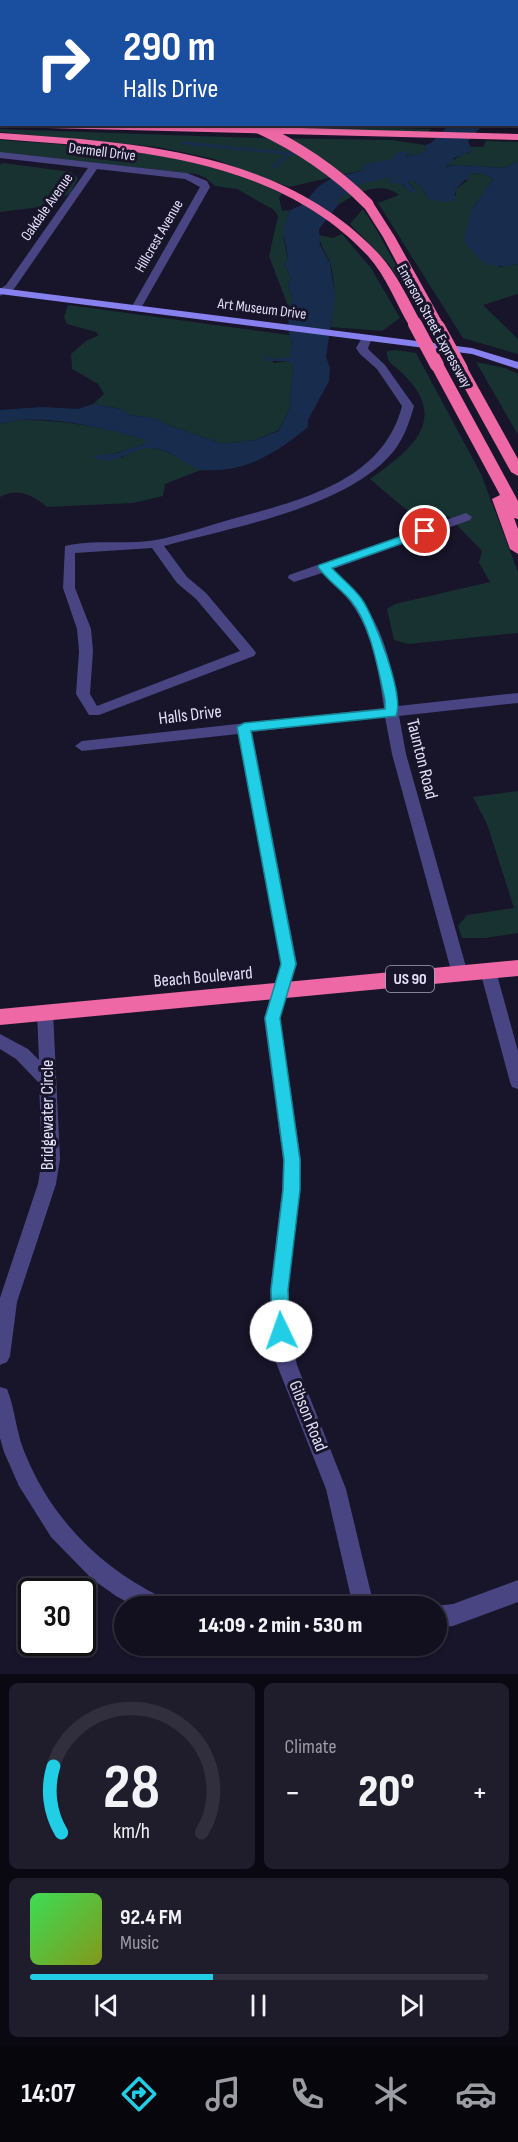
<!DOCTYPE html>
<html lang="en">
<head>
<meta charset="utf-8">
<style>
	body { margin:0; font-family:"Sofia Sans Condensed",sans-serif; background:#1f1d2c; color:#f1f3f6; height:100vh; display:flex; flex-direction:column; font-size:22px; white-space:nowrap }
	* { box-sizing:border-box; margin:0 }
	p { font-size:20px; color:#9c9ca4 }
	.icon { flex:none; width:33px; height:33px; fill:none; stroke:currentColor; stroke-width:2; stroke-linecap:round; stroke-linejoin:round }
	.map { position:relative; height:1674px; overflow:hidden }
	.panel { display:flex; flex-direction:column; gap:9px; padding:9px; background:#0a0811; flex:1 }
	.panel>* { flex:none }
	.hud { position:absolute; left:0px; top:0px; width:519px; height:126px; box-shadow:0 2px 4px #0004,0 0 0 2px #312f3d; background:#1a4fa0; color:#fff; overflow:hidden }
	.speed { position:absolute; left:18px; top:1578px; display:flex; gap:12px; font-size:30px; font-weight:700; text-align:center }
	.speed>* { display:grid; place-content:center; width:78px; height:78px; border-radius:50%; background:#120f1f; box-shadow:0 2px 4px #0004,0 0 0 2px #312f3d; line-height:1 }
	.speed .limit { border:3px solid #111; border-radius:9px; background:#fff; color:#111 }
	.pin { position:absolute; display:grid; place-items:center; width:51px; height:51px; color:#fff; margin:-26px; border:3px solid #fff; border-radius:50%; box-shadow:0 2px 6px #0007 }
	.me { position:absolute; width:66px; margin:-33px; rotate:357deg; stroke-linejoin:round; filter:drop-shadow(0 0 4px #0008) }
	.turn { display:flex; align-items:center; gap:21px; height:126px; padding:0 24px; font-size:27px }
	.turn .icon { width:78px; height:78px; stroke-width:2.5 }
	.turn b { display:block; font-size:42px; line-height:51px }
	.big { font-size:45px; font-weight:800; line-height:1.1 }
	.panel .widget { flex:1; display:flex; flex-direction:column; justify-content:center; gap:9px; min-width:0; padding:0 21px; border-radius:9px; background:#1f1d2c }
	.panel .dial { align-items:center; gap:0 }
	.dial svg { height:156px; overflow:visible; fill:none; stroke:#312f3d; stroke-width:7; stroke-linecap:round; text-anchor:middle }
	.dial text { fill:#f1f3f6; stroke:none }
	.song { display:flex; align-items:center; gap:18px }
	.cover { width:72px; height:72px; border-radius:9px; background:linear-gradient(135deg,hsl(130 70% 55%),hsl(70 70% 35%)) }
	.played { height:6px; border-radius:3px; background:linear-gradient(90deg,#22cee5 40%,#312f3d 40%) }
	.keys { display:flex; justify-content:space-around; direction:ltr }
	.heat { display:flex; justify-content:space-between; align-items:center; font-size:33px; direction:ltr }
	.panel .tiles { flex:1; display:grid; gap:9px; grid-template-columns:1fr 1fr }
	.widget:last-child { grid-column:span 2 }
	.trip { position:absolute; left:114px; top:1596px; width:333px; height:60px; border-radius:30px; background:#120f1f; box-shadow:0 2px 4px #0004,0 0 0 2px #312f3d; font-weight:800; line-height:60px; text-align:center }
	.menu { display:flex; height:96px; justify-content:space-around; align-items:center; background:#07060c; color:#9c9ca4 }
	.menu .icon { width:42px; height:42px }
	.menu .selected { color:#22cee5 }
	.menu b { font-size:27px; color:#f1f3f6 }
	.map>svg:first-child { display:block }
	.green { fill:#183232 }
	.water { fill:#182c4e }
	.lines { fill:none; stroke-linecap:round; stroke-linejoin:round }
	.stream { stroke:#182c4e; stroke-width:3 }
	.street { fill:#484582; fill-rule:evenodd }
	.secondary { fill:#8781f0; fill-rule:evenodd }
	.highway { fill:#ed68a5; fill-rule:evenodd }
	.highway-bridge-far1 { stroke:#ed68a5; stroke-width:11 }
	.highway-bridge { stroke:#ed68a5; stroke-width:14 }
	.route { fill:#22cee5; stroke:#168695; stroke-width:1.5 }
	.labels { text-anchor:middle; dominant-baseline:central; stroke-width:6; stroke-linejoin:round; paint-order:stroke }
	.far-street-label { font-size:15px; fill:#e3e0fb; stroke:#181429 }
	.shield { fill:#181429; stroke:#a6a3bc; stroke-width:1.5 }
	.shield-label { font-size:16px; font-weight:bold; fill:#e3e0fb }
	.street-label { font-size:18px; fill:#e3e0fb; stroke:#181429 }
</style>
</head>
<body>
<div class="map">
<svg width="518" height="1674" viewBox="0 0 518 1674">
	<rect width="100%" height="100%" fill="#181429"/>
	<!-- green -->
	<g class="green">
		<path d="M225 124 431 129 428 132 102 125Z"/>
		<path d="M0 129 258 138 392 140 425 145 426 149 419 154 403 157 409 153 384 162 365 164 363 170 289 187 214 159 158 147 0 132Z"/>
		<path d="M0 140C94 147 196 150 282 194L279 197 282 211 290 210C282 231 283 238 288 260L285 264 291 279 288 286 293 300 288 306 269 256 278 216 274 210 237 189 215 186 206 178 197 174 0 153Z"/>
		<path d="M486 141 518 142V161L505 168 457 165 445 166 462 154 469 153 470 147H483Z"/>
		<path d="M4 163 71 172 78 178 70 194 40 207 0 212V164Z"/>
		<path d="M482 173 493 179 471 211 499 267 518 264V294L483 305 518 339V354L463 338 378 203 399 195C379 180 356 193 338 205L336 202C343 192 375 173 388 177 394 179 404 185 408 190L414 188 407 181H413L422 188 426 195 456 196 455 190 469 179 467 176 469 174Z"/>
		<path d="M363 209 375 227 404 280H400L387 262 350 224Z"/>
		<path d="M342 234 371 268 400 318 382 331 331 327C333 306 336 286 331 266 328 254 320 248 319 235L333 238Z"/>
		<path d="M68 305 289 335 293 344 290 348 292 358 270 359 264 354 274 363 288 361 293 365 290 407 279 430 255 440 223 444 165 424 154 418 129 415 121 409 93 404 104 394 98 384 72 369 71 354 86 341 99 335 96 332 67 324 64 317Z"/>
		<path d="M396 350 416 353 481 474 518 572V633L408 644 394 640 387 609 395 604 490 582 479 563 482 551 448 516 418 523 409 512 370 479C412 449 451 419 401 372 393 364 386 363 387 351Z"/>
		<path d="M476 362 505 368 518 374V435Z"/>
		<path d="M16 420C61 419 104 427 147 440L144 444C130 449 115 455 100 455L122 458C148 434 177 458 201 470L165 484 163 496 133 503 47 507C33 495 17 487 0 497V424Z"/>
		<path d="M518 791V933L485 938H462L458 926 467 915 514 908 487 824 473 797Z"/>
	</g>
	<!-- water -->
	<path class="water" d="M449 125H483L468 141 472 151 454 158 452 163 447 164 446 167 457 165 505 168 518 161V264C489 270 480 264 464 240L471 211 493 179 482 173 469 174 467 176 470 179 465 180 455 190V200L443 202 429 199 422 188 413 181H407L416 191 410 193 402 184 387 182 391 179 389 177 361 184 338 199V205L319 229 320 245 330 263 335 297 326 357 330 368 329 381 308 420V427C282 448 253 469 218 470 212 470 205 471 200 470 181 463 170 448 149 448 130 448 112 470 93 456L118 453 144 444 146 440C109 429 37 411 0 424V410L42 407 78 409 93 404 121 409 130 415 154 418 165 424 223 444 255 440 279 431 290 407 293 365 288 361H266L261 354 271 359 291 357 290 348 293 344 289 335 288 306 293 300 288 286 291 279 285 264 288 259 283 229 290 210C311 203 307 195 322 184 335 175 349 175 363 170L365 164 392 159 396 153 410 151 405 157 419 154 426 149 425 145 431 143Z"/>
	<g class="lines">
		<!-- stream -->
		<g class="stream">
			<path d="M183 143 295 154"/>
			<path d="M273 167 289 154"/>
		</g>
		<!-- street -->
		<g class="street">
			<path d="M295 0H304L294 2Z"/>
			<rect x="0" y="29" width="2" height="6"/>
			<path d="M0 152 187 173 207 181 210 187 140 310 136 311 131 308 200 187 185 179 97 169 14 289 0 296V289L6 285 88 168 0 158Z"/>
			<path d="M367 335 372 338 368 348 369 350 385 365 414 406C410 421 403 440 393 452 346 508 233 527 164 546L187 577 206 593 254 650 256 653 254 656 99 715H89L76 694 79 651 77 629 63 588 65 546C94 539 127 545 156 540 182 535 207 526 232 519 298 501 383 482 402 406L377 369 360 354 356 348 363 336ZM152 548 177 583 196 599 240 651 97 706 90 694 93 651 91 629 75 588V553Z"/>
			<path d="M466 513 472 517 470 520 333 569C379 614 388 643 398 706L518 693V703L399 716 406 754 468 974 466 978 460 980 454 978 452 974 392 754 385 717 252 732 297 964 280 1018 301 1160 300 1190 288 1290 292 1344 297 1365 346 1489 374 1606H353L326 1489 277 1365 272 1344 270 1290 282 1190 283 1160 264 1018 281 964 238 734 82 751 75 746 82 741 384 708C379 672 373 633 351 603 343 591 332 582 322 573L294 582 288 578 289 575Z"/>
			<path d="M488 965 494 967 496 971 518 1051V1089L512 1087 510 1082 480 971 482 967Z"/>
			<path d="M45 1005 51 1007 53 1012 60 1159 56 1184 17 1302 10 1356 7 1362 0 1365V1298L38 1184 42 1159 39 1083 16 1059 0 1049V1034L28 1049 39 1060 37 1012 39 1007Z"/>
			<path d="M0 1387 7 1389C15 1409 16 1431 24 1451 50 1517 100 1568 163 1598L165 1606H134L116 1596 92 1579 51 1537 19 1486 4 1452 0 1438Z"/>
			<path d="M518 1580V1602L453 1626 436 1628V1606L453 1604Z"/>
		</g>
		<!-- secondary -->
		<path class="secondary" d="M0 288 472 348 518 362V369L472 354 0 294Z"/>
		<!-- highway -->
		<g class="highway">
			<rect x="0" y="72" width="2" height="6"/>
			<rect x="0" y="110" width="2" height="6"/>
			<path d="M3 124H158L518 134V140L8 127Z"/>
			<path d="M0 133C131 142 279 150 376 251 396 271 408 299 422 324L420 327H410C396 304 387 277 368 256 275 156 128 149 0 139Z"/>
			<path d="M368 200 372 201 395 237 445 327 443 330H433L431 327 383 237 362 204Z"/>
			<path d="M437 361 444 365 518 501V519L514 518 518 529V554L510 549 492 499 500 495 430 365Z"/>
			<path d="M461 365 468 369 518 459V476L511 472 454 369Z"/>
			<path d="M518 960V976L0 1025V1009Z"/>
		</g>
		<!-- highway-bridge-far1 -->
		<path class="highway-bridge-far1" d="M250 124C295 144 333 169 368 204"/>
		<!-- highway-bridge -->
		<g class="highway-bridge">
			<path d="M415 324 437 365"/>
			<path d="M438 327 461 369"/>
		</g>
	</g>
	<!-- route -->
	<path class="route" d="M425 528 431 531 429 534 332 568C341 578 353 587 361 598 374 616 405 696 396 716L251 731 296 964 280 1018 300 1160V1190L288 1290 290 1331 287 1336 281 1339 275 1336 272 1331 271 1290 283 1190 284 1160 265 1018 281 964 237 727 244 723 385 709V700C378 670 371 625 351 601 341 589 327 580 318 567L319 565Z"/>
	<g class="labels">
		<!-- far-street labels -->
		<g class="far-street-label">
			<text transform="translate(102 152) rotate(7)">Dermell Drive</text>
			<text transform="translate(47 207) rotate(-55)">Oakdale Avenue</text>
			<text transform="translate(159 236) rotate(-60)">Hillcrest Avenue</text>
			<text transform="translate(262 309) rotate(7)">Art Museum Drive</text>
			<text transform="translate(434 326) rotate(61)">Emerson Street Expressway</text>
		</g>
		<!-- shield labels -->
		<rect class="shield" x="386" y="966" width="48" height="26" rx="4.5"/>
		<g class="shield-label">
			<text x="410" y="979">US 90</text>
		</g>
		<!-- street labels -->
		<g class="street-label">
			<text transform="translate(190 715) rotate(-7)">Halls Drive</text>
			<text transform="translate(422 759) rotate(76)">Taunton Road</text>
			<text transform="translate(203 977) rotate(-5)">Beach Boulevard</text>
			<text transform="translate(47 1115) rotate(-90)">Bridgewater Circle</text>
			<text transform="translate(308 1416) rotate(68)">Gibson Road</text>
		</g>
	</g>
</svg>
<div class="speed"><div class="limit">30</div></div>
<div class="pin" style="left:425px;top:531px;background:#d93025"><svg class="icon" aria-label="arrive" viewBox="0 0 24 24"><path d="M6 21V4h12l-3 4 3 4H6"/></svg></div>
<svg class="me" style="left:281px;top:1331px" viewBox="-20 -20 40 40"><circle r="19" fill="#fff"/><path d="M0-13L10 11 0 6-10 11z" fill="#22cee5"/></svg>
<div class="trip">14:09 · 2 min · 530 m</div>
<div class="hud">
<div class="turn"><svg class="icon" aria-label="right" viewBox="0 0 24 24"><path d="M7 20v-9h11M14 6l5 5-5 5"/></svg><div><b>290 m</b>Halls Drive</div></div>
</div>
</div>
<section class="panel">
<div class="tiles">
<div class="widget dial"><svg viewBox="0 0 100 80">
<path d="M14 69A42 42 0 1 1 86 69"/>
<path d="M14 69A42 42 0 0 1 10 35" stroke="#22cee5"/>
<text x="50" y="56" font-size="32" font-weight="700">28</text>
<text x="50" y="72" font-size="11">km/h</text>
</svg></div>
<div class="widget"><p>Climate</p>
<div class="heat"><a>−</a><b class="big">20°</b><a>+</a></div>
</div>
<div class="widget">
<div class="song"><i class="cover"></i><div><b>92.4 FM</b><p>Music</p></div></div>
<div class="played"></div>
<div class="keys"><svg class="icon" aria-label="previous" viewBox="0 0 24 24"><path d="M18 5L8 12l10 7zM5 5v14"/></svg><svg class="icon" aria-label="pause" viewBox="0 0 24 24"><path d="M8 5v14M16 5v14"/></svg><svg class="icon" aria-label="next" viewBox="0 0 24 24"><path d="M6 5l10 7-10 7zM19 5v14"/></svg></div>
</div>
</div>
</section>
<nav class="menu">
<b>14:07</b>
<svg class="icon selected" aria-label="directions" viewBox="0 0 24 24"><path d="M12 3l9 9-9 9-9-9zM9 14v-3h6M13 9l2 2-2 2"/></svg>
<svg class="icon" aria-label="music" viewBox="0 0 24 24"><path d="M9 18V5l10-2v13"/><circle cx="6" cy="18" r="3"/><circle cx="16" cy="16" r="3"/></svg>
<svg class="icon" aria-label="phone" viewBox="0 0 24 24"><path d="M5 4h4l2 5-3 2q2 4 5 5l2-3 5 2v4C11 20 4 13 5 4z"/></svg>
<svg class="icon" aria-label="climate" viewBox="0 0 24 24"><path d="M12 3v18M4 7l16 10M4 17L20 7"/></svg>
<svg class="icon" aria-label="car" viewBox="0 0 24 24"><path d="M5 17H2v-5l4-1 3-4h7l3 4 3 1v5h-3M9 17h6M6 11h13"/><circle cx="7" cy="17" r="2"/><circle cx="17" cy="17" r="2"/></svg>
</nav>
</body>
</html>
